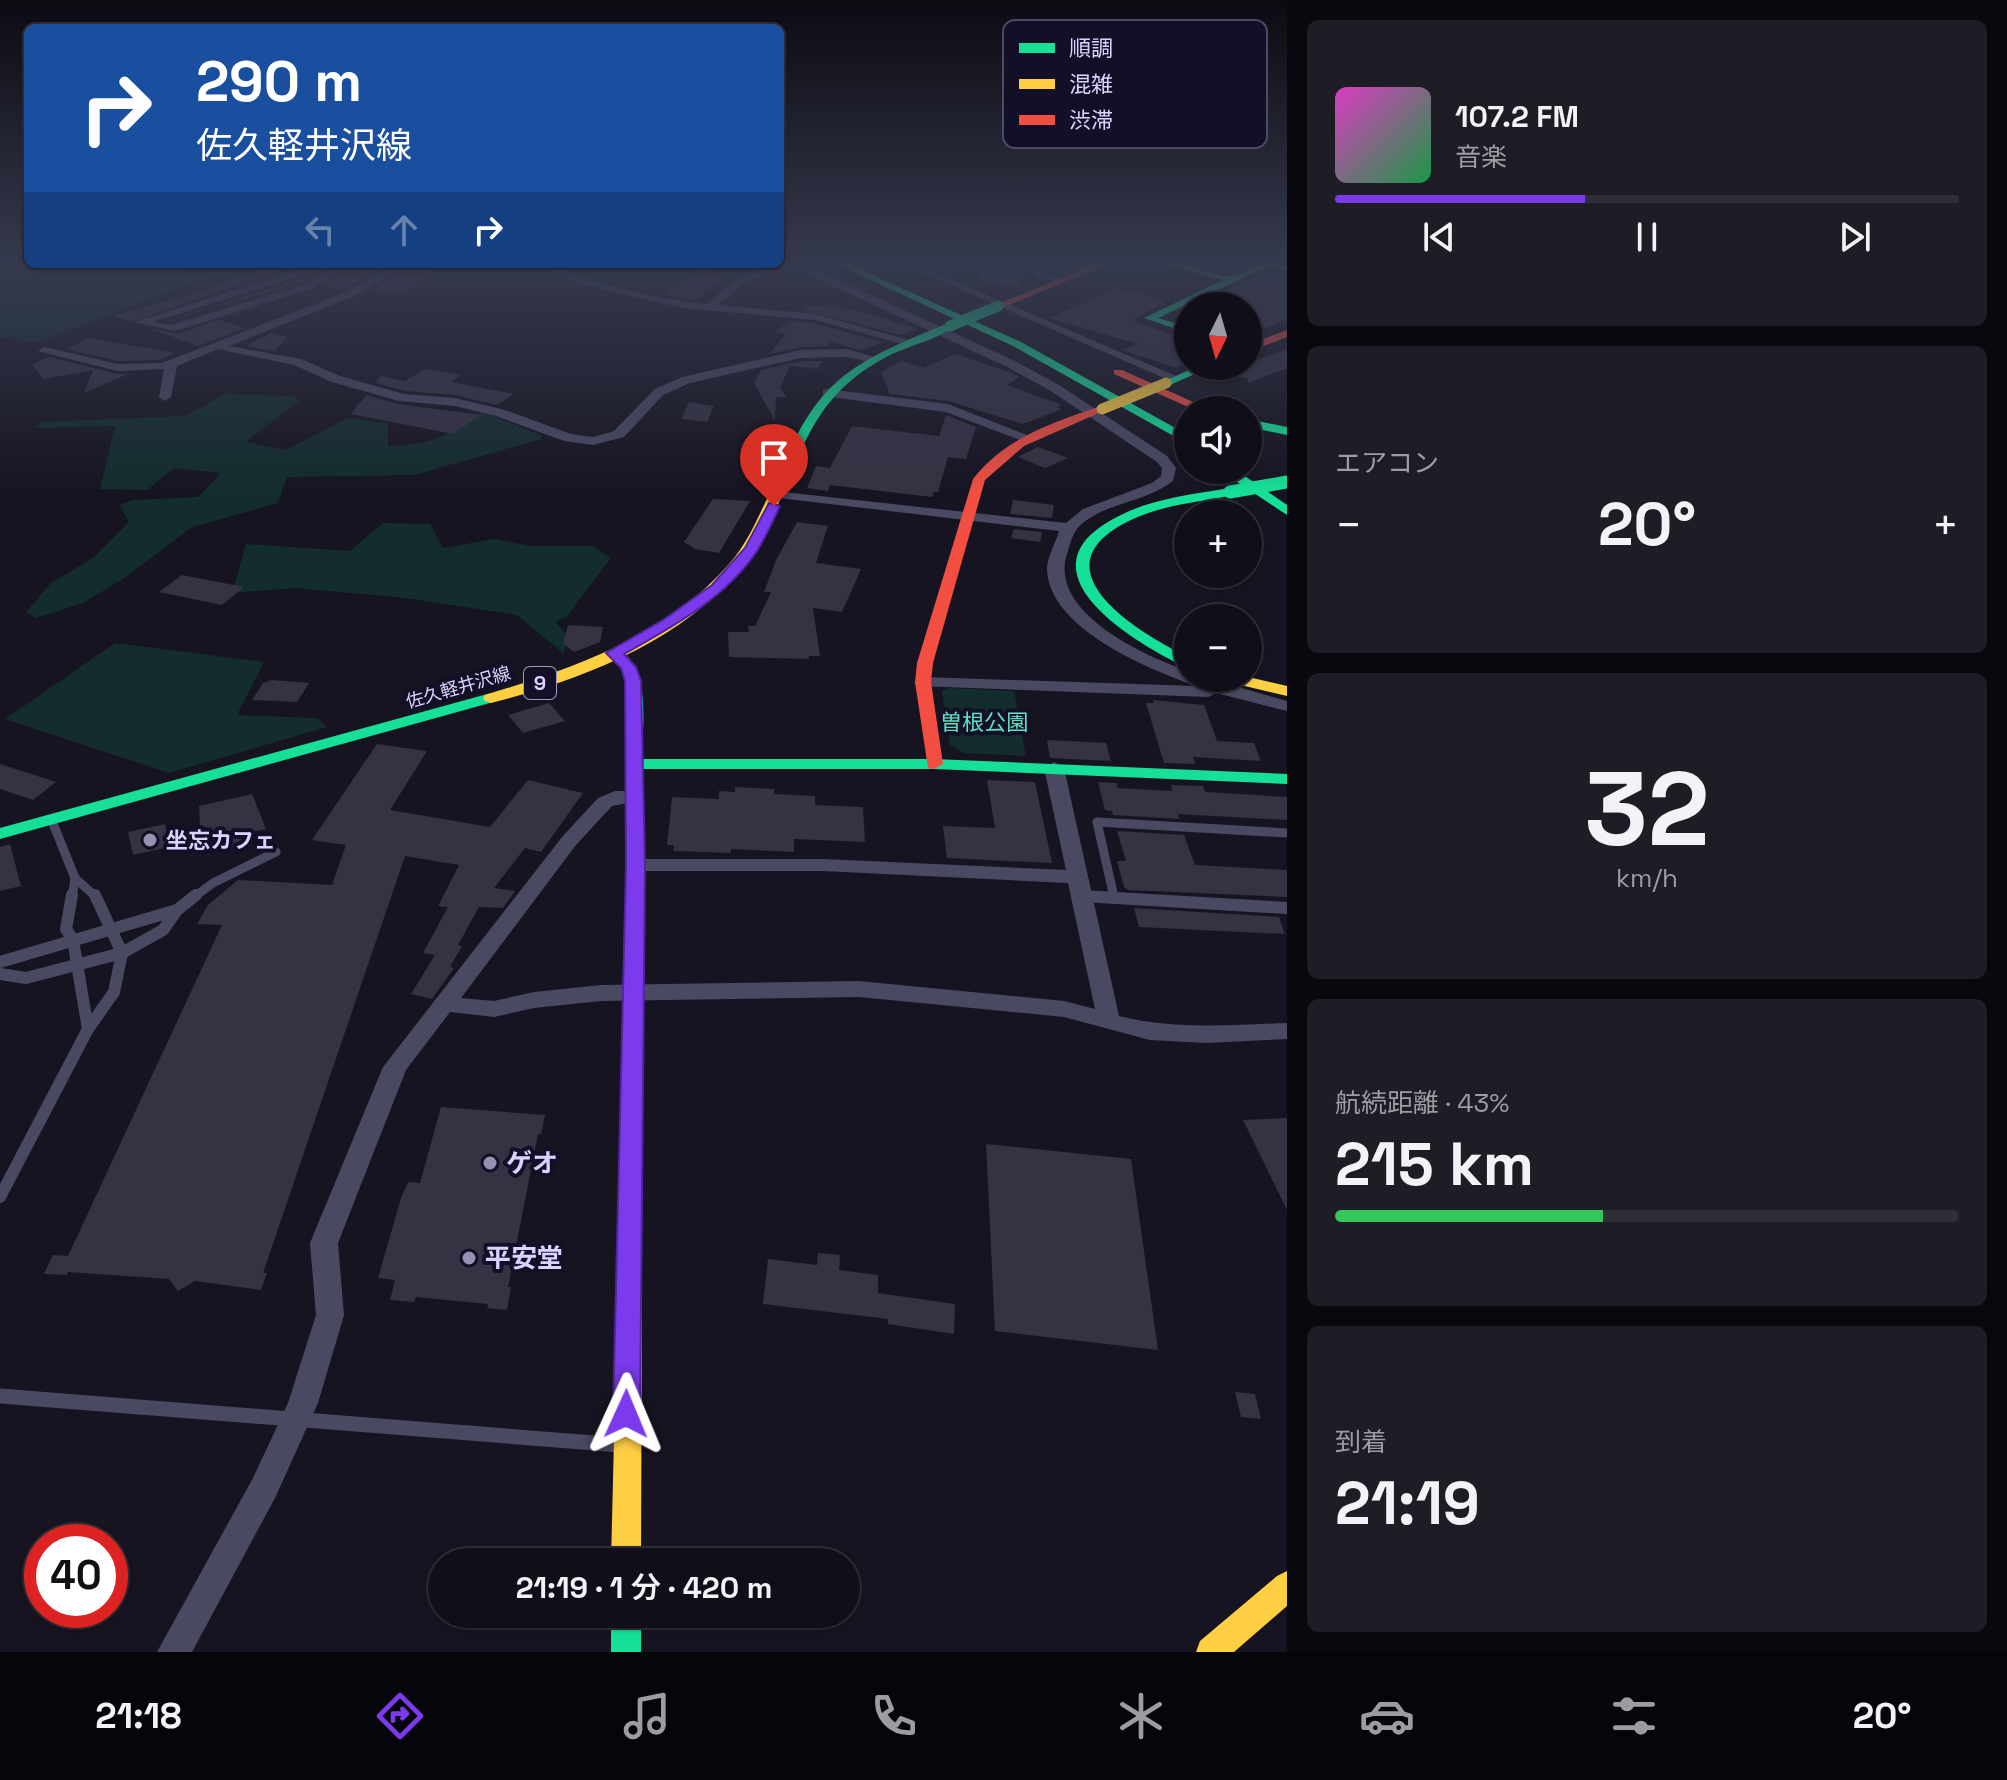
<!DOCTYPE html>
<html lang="ja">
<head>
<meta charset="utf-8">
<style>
	body { margin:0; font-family:"Space Grotesk","Noto Sans JP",sans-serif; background:#1e1d26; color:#f1f3f6; height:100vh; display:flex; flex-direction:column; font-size:30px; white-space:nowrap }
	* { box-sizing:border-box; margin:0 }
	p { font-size:26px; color:#9c9ca2 }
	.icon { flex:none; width:44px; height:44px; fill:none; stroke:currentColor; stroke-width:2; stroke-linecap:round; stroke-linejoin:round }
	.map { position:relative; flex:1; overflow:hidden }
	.panel { display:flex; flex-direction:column; gap:20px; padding:20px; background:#09080e; width:720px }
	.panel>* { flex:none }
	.hud { position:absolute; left:24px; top:24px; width:760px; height:244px; border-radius:12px; box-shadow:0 2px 6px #0004,0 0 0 2px #302f38; background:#1a4fa0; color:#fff; overflow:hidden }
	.needle { width:52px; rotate:185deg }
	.buttons { position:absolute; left:1174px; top:292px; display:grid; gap:16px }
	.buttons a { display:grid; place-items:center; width:88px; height:88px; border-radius:50%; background:#100f19; box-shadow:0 2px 6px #0004,0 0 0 2px #302f38; font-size:40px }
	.speed { position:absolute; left:24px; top:1524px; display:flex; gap:16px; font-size:40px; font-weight:700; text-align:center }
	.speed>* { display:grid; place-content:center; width:104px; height:104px; border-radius:50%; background:#100f19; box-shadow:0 2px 6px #0004,0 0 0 2px #302f38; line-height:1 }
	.speed .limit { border:12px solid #d22; background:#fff; color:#111 }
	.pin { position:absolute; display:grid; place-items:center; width:68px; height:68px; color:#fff; margin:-82px -34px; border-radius:50% 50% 50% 0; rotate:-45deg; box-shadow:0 0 8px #0007 }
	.pin .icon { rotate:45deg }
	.me { position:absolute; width:88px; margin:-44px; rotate:1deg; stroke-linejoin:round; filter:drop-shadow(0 0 6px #0008) }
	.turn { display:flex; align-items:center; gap:28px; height:168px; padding:0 40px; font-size:36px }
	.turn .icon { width:104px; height:104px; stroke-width:2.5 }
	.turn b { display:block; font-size:56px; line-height:68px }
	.lanes { display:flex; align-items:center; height:76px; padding:0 40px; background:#0003; justify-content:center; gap:40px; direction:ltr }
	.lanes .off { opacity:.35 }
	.big { font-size:60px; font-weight:600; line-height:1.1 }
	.panel .card { flex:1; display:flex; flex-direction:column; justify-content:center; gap:12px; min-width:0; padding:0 28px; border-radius:12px; background:#1e1d26 }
	.panel .dial { align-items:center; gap:0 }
	.dial b { font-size:104px; line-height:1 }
	.song { display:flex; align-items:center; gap:24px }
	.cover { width:96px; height:96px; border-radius:12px; background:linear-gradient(135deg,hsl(310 70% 55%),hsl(140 70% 35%)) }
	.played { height:8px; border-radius:4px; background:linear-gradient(90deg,#7c3aed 40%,#302f38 40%) }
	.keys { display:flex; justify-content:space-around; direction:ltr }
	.heat { display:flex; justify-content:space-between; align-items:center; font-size:44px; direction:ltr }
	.charge { height:12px; border-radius:6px; background:linear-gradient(90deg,#34c759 43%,#302f38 0) }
	.trip { position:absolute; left:428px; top:1548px; width:432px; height:80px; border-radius:40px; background:#100f19; box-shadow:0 2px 6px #0004,0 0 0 2px #302f38; font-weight:600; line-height:80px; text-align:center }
	.tabs { display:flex; height:128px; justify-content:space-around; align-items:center; background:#06060a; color:#9c9ca2 }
	.tabs .icon { width:56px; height:56px }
	.tabs .active { color:#7c3aed }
	.tabs b { font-size:36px; color:#f1f3f6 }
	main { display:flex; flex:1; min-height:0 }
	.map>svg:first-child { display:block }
	.green { fill:#132c2d }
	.building { fill:#343243 }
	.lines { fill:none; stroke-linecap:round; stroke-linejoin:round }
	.lane-far2 { stroke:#4a4962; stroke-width:9 }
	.lane-far1 { stroke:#4a4962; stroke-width:12 }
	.lane { stroke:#4a4962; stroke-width:15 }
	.street { fill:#4a4962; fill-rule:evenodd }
	.fast { fill:#16e098; fill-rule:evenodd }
	.slow { fill:#ffcf43; fill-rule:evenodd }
	.jam { fill:#f24e42; fill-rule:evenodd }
	.fast-bridge-far1 { stroke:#16e098; stroke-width:11 }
	.fast-bridge { stroke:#16e098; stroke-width:13 }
	.slow-bridge { stroke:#ffcf43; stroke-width:11 }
	.route { fill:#7c3aed; stroke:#51269a; stroke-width:2 }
	.poi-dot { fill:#9591b1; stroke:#130f26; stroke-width:3 }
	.labels { text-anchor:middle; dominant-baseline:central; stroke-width:8; stroke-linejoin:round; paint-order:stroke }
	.far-street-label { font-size:18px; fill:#d9d4ff; stroke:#130f26 }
	.shield { fill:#130f26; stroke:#9e99be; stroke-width:2 }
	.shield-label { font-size:20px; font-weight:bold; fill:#d9d4ff }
	.park-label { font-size:22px; fill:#5fe0c0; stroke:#130f26 }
	.poi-label { font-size:22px; font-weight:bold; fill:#d9d4ff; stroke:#130f26; text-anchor:start }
	.near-poi-label { font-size:26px; font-weight:bold; fill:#d9d4ff; stroke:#130f26; text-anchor:start }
	.key { fill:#130f26; stroke:#4e4a67; stroke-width:2 }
	.key-label { font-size:22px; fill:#d9d4ff }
</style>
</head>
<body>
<main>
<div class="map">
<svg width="1287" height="1652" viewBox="0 0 1287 1652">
	<rect width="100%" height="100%" fill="#161421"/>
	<!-- green -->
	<g class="green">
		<path d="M0 263 171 264 204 278 36 343 0 337Z"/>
		<path d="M225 394 293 396 299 401 246 442 286 450 347 418 388 423V446C432 445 447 437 482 412L541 435 542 439 414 475 287 477 278 503 192 527 126 577 83 603 36 618 26 612 51 583 93 558 129 522 119 505 133 500 198 497 221 473 174 468 147 490 100 489 115 426 35 428 40 422 185 416Z"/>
		<path d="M383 523 430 524 443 548 494 539 531 546H594L611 558 567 616 556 622 568 637 564 654 517 615 406 598 295 588 232 593 246 544 350 551Z"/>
		<path d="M115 643 264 662 237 715 317 718 327 727 169 773 5 719Z"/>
		<path d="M948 688 1014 691 1026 756 964 753 950 745 942 691Z"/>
	</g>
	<!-- building -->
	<g class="building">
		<path d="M975 263H1016L1021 286 984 285Z"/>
		<path d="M278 264H301L131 322 114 315 212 289 208 288Z"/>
		<path d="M320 264H333L302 282 166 321 307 277Z"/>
		<path d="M355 264H392L346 288 322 286Z"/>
		<path d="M413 266 433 269 404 294 369 291Z"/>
		<path d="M703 271 728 274 695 300 662 294Z"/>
		<path d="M1269 271 1287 275V319L1248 335V302L1220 294Z"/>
		<path d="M1118 288 1167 301 1132 320 1188 341V363L1176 368 1122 350 1138 344 1049 318Z"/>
		<path d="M813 305 857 310 918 329 901 335 802 310Z"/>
		<path d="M220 320 245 328 198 346 149 328 176 334Z"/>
		<path d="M789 321 814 323 883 342 862 350 830 342 828 346 801 347 769 354 786 334 776 332Z"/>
		<path d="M270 333 288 337 275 351 246 346Z"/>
		<path d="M89 338 175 353 159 360 118 361 66 349Z"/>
		<path d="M1287 349V368L1248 383V379L1227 372Z"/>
		<path d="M955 354 1012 373 1020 377 1007 385 1062 405 1057 407 1062 409 1023 424 948 401 890 394 881 372 901 361 924 368Z"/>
		<path d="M49 357 117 374H128L84 393 93 370 44 379 32 365Z"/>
		<path d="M801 361H822L818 369 790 366 780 387 786 397H776L775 421 754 383 761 370Z"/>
		<path d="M425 369 461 375 451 382 514 394 497 405 455 395 405 391 376 383 381 376 405 381Z"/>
		<path d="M366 395 398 404 481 415 453 434 351 414Z"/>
		<path d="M689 402 714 406 707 422 681 419Z"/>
		<path d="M946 415 976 427 966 459 948 457 938 492H934L932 497 830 485 828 491 807 488 816 466 830 468 852 426 939 436Z"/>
		<path d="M1038 447 1068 458 1045 468 1018 457Z"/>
		<path d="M713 499 750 501 719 553 695 549 684 542Z"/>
		<path d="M1013 500 1054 505 1052 518 1010 514Z"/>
		<path d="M797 522 828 526 816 563 861 569 842 612 813 608 820 656H809V659L729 657 728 632H749L748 626H755L771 592H764L776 560Z"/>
		<path d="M1014 529 1042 532 1040 542 1011 538Z"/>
		<path d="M182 575 244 587 222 605 159 592Z"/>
		<path d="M568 625 603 627 600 642 574 652 563 644Z"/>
		<path d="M272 680 309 683 297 702 252 700 263 683Z"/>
		<path d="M1153 700 1204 705 1217 741 1254 743 1261 761 1193 757 1195 764 1164 763 1146 703H1154Z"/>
		<path d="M549 703 565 721 523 733 508 715Z"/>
		<path d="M1047 740 1106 743 1111 761 1050 758Z"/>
		<path d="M377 744 427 751 390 810 490 827 528 780 583 793 541 852 525 848 494 888 515 891 503 908 479 907 458 945 462 946 450 967 454 968 432 999 411 994 435 955 423 953 448 907 438 906 459 865 405 856 263 1273H267L261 1290 195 1281 178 1291 169 1279 68 1272 67 1275 44 1274 53 1255 68 1256 222 925 197 924 208 905 238 880 332 885 346 845 312 840Z"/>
		<path d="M0 764 56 782 33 800 0 789Z"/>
		<path d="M987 780 1035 782 1052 863 947 858 943 826 995 828Z"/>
		<path d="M1098 782 1117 783 1118 788 1172 791 1171 785 1203 786 1205 792 1287 797V820L1178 814 1179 819 1113 815 1112 811 1105 810Z"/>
		<path d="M735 787 774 789V794L815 796V805L863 807 865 842 794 839V852L731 849V853L673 851 674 845H667L672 797 719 799V791L735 792Z"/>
		<path d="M252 794 266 829 240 835 244 845 224 850 221 840 216 841 212 828 200 826 199 806Z"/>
		<path d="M165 824 170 847 133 855 128 832Z"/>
		<path d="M1117 831 1184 835 1195 865 1287 870V897L1128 890 1124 887 1117 861H1126Z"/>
		<path d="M10 844 21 886 0 891V847Z"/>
		<path d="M1134 908 1279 917 1285 934 1139 927Z"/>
		<path d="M441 1107 545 1115 541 1134H538L508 1287H511L507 1310 487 1308 488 1304 416 1297 414 1302 390 1300 395 1280 378 1278 401 1198 408 1182 420 1183Z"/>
		<path d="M1287 1118V1210L1243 1120Z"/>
		<path d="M986 1144 1131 1159 1158 1350 995 1331Z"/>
		<path d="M818 1253 840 1255 839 1270 878 1275V1293L955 1304 954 1334 888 1324V1319L763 1304 768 1259 817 1265Z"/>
		<path d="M1235 1392 1255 1394 1261 1419 1241 1417Z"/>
	</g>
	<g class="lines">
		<!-- lane-far2 -->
		<g class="lane-far2">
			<path d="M52 821 75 878 96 897"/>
			<path d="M1082 896 1107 897"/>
			<path d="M72 897 75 878"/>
			<path d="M194 897 213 883 276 852"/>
			<path d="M1114 897 1097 822 1287 833"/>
		</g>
		<!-- lane-far1 -->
		<g class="lane-far1">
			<path d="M72 895 66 929 73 940 88 1029"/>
			<path d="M1082 896 1287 908"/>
			<path d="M0 962 177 910"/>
			<path d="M0 974 26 978 122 953 163 930 177 910 196 895"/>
			<path d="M0 1197 88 1029 114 992 122 953 95 895"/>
		</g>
		<!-- lane -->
		<path class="lane" d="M0 1396 620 1445"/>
		<!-- street -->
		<g class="street">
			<path d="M788 263H808L806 265 1015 361 1059 385 1167 456 1176 468 1173 481C1146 502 1110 502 1084 522 1073 530 1071 541 1067 554 1048 612 1144 656 1188 671V678H1206L1287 701V711L1216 693 1208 697 917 686 914 682 923 677 1196 686C1150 670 1046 628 1047 567 1048 556 1056 542 1059 531L779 498 774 497V491L1066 523 1083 509 1152 483 1161 476 1162 468 1157 462 1051 391 1007 367 795 268 748 280 718 305 815 314 916 342 910 346 815 320 683 308 581 284 537 264C557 264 571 274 590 280 627 291 668 300 706 304L740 276Z"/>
			<path d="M900 263H913L1183 379 1173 382Z"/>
			<path d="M1046 263H1057L1046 274 1064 279V283L1035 277V273Z"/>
			<path d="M306 264H317L306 274 153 322 171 325 303 285 339 264H352L311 289 175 331 134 322 298 270Z"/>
			<path d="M398 264H411L352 297 229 346 301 359 340 376 404 394 455 398 505 410 571 434 593 437 614 431 655 389 682 377 801 350 847 349 881 359 875 363 847 357 801 358 690 383 663 395 624 437 593 445 564 441 496 416 455 406 399 401 332 382 294 365 218 349 177 366 171 397 165 401 159 397 164 369 118 371 38 351 44 347 118 364 162 363 344 293Z"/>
			<path d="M827 389 948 404 1037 439 1025 442 946 412 823 396V390Z"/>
			<path d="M1054 762 1064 768 1119 1016C1175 1030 1230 1025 1287 1023V1039L1206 1043 1150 1040 1064 1017 859 997 601 1001 534 1008 494 1017 450 1012 406 1070 338 1243 344 1315 318 1403 275 1498 192 1652H157L253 1478 288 1403 316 1315 310 1243 383 1067 562 837 598 798 615 791H633L643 797 640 801 612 806 576 845 461 998 494 1001 534 992 601 985 859 981 1064 1001 1095 1009 1068 883 823 871H635L625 865 635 859H823L1066 870 1044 768Z"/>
		</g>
		<!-- fast -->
		<g class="fast">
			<path d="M834 263H846L1021 342 1188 435V444L1013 346Z"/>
			<path d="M1161 263C1184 262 1214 278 1231 276 1255 273 1255 257 1287 265V271L1268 266 1158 318 1188 327V333L1144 318 1223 280Z"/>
			<path d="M946 324 955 326C938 339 912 345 892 354 832 384 811 422 788 482L777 485 776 482C816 380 848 364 946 324Z"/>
			<path d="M1198 366H1213L1170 385 1160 383Z"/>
			<path d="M1248 419 1287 427V435L1248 427Z"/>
			<path d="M1223 470H1236L1287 505V515L1225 474Z"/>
			<path d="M1230 488 1236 492 1235 495C1200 502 1166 504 1133 519 1031 566 1133 630 1188 657V668L1183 666C1124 637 1012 566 1123 514 1156 498 1194 494 1230 488Z"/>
			<path d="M614 648C653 661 642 727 642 759H934L1287 774V784L934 769H643L642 1276 639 1283 630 1286 621 1283 618 1276 626 865 625 681 621 669 606 653Z"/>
			<path d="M491 693 499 698 497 701 0 839V828Z"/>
			<rect x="611" y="1614" width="30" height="38"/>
		</g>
		<!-- slow -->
		<g class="slow">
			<path d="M777 479 788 482C775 512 762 541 741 568 682 642 580 680 491 703L485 701 483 698 485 695C575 668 666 636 729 564 752 538 761 508 777 479Z"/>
			<path d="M1248 677 1287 686V696L1224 681 1222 678Z"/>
			<path d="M630 1266 639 1269 642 1276 641 1562H611L618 1276 621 1269Z"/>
			<path d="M1287 1571V1606L1234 1652H1196L1200 1641 1277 1576Z"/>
		</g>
		<!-- jam -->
		<g class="jam">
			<path d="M1098 263H1110L1002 308 993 306Z"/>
			<path d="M1287 330V337L1248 352V345Z"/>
			<path d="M1114 370H1122L1211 410H1195L1114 374Z"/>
			<path d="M1098 407 1108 409 1024 446 985 480 933 663 931 682 943 764 934 769 928 768 915 682 917 663 973 479C1004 439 1051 423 1098 407Z"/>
		</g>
		<!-- fast-bridge-far1 -->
		<path class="fast-bridge-far1" d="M950 326 998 306"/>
		<!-- fast-bridge -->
		<path class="fast-bridge" d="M1230 492 1287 482"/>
		<!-- slow-bridge -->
		<path class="slow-bridge" d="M1102 409 1166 383"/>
	</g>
	<!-- sky -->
	<linearGradient id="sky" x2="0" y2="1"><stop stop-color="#0c0b12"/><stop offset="0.53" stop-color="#363a4e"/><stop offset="1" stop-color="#363a4e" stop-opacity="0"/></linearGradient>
	<rect width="1287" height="494" fill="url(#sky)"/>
	<!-- route -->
	<path class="route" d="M769 503 780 506C773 521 766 537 757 551 726 598 672 627 624 654L636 667 641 681 645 865 640 1414 636 1423 626 1426 617 1423 613 1414 626 865 625 681 621 668 606 653 663 620 712 585 745 548Z"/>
	<!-- markers -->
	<g class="poi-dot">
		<circle cx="150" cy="840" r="8"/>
		<circle cx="490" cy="1163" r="8"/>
		<circle cx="469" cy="1258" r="8"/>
	</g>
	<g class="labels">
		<!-- far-street labels -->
		<g class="far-street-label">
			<text transform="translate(458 687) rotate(-16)">佐久軽井沢線</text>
		</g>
		<!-- shield labels -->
		<rect class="shield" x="524" y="667" width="32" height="32" rx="6"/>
		<g class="shield-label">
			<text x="540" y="683">9</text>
		</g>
		<!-- park labels -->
		<g class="park-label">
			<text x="984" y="722">曽根公園</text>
		</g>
		<!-- poi labels -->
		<g class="poi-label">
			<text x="166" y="840">坐忘カフェ</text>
		</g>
		<!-- near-poi labels -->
		<g class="near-poi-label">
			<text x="506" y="1163">ゲオ</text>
			<text x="485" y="1258">平安堂</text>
		</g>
	</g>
	<!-- legend -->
	<rect x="1003" y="20" width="264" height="128" rx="12" class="key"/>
	<rect x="1019" y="43" width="36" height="10" fill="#16e098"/>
	<rect x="1019" y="79" width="36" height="10" fill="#ffcf43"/>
	<rect x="1019" y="115" width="36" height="10" fill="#f24e42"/>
	<g class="key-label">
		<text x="1069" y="56">順調</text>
		<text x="1069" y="92">混雑</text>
		<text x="1069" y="128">渋滞</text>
	</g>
</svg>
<div class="buttons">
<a><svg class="needle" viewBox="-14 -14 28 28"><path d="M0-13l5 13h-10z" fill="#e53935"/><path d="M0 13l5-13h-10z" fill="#9c9ca2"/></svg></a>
<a><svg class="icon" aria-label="sound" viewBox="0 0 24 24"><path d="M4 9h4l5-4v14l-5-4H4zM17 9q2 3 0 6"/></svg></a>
<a>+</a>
<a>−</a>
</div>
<div class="speed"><div class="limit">40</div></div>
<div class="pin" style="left:774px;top:506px;background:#d93025"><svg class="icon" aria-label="arrive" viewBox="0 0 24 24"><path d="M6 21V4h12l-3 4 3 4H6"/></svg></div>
<svg class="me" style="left:626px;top:1414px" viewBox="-20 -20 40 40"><path d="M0-17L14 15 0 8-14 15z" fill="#7c3aed" stroke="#fff" stroke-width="4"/></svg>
<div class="trip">21:19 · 1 分 · 420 m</div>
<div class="hud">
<div class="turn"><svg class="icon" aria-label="right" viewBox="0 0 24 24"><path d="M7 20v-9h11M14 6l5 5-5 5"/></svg><div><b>290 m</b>佐久軽井沢線</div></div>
<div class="lanes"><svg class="icon off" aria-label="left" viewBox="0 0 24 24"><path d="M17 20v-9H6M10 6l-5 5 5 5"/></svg><svg class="icon off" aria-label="ahead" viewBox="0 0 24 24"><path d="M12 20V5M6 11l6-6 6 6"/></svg><svg class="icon" aria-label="right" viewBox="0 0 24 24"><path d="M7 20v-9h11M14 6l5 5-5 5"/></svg></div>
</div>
</div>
<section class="panel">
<div class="card">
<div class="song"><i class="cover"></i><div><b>107.2 FM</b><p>音楽</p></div></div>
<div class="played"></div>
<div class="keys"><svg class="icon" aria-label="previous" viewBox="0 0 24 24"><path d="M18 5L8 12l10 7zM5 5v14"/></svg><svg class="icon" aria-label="pause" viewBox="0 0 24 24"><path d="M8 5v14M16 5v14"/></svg><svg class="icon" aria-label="next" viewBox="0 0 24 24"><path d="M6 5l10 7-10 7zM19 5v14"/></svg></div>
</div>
<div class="card"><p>エアコン</p>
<div class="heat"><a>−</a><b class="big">20°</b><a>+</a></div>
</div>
<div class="card dial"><b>32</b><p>km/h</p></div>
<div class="card"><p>航続距離 · 43%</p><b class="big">215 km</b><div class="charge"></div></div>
<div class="card"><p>到着</p><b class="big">21:19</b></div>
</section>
</main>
<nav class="tabs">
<b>21:18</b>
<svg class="icon active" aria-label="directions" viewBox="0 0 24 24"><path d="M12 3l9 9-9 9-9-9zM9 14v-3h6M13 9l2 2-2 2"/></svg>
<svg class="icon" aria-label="music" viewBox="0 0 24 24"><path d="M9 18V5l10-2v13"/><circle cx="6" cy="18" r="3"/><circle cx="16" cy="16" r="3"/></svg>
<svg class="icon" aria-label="phone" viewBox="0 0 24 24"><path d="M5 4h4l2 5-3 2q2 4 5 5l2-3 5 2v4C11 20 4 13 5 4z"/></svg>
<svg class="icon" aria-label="climate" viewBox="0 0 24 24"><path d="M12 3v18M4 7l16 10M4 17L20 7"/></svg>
<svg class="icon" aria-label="car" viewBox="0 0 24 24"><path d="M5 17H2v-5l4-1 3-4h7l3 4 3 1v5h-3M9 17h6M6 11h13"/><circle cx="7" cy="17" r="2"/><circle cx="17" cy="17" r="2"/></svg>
<svg class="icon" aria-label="filters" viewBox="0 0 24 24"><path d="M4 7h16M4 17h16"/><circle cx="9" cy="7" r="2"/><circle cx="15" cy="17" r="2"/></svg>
<b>20°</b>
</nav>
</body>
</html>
